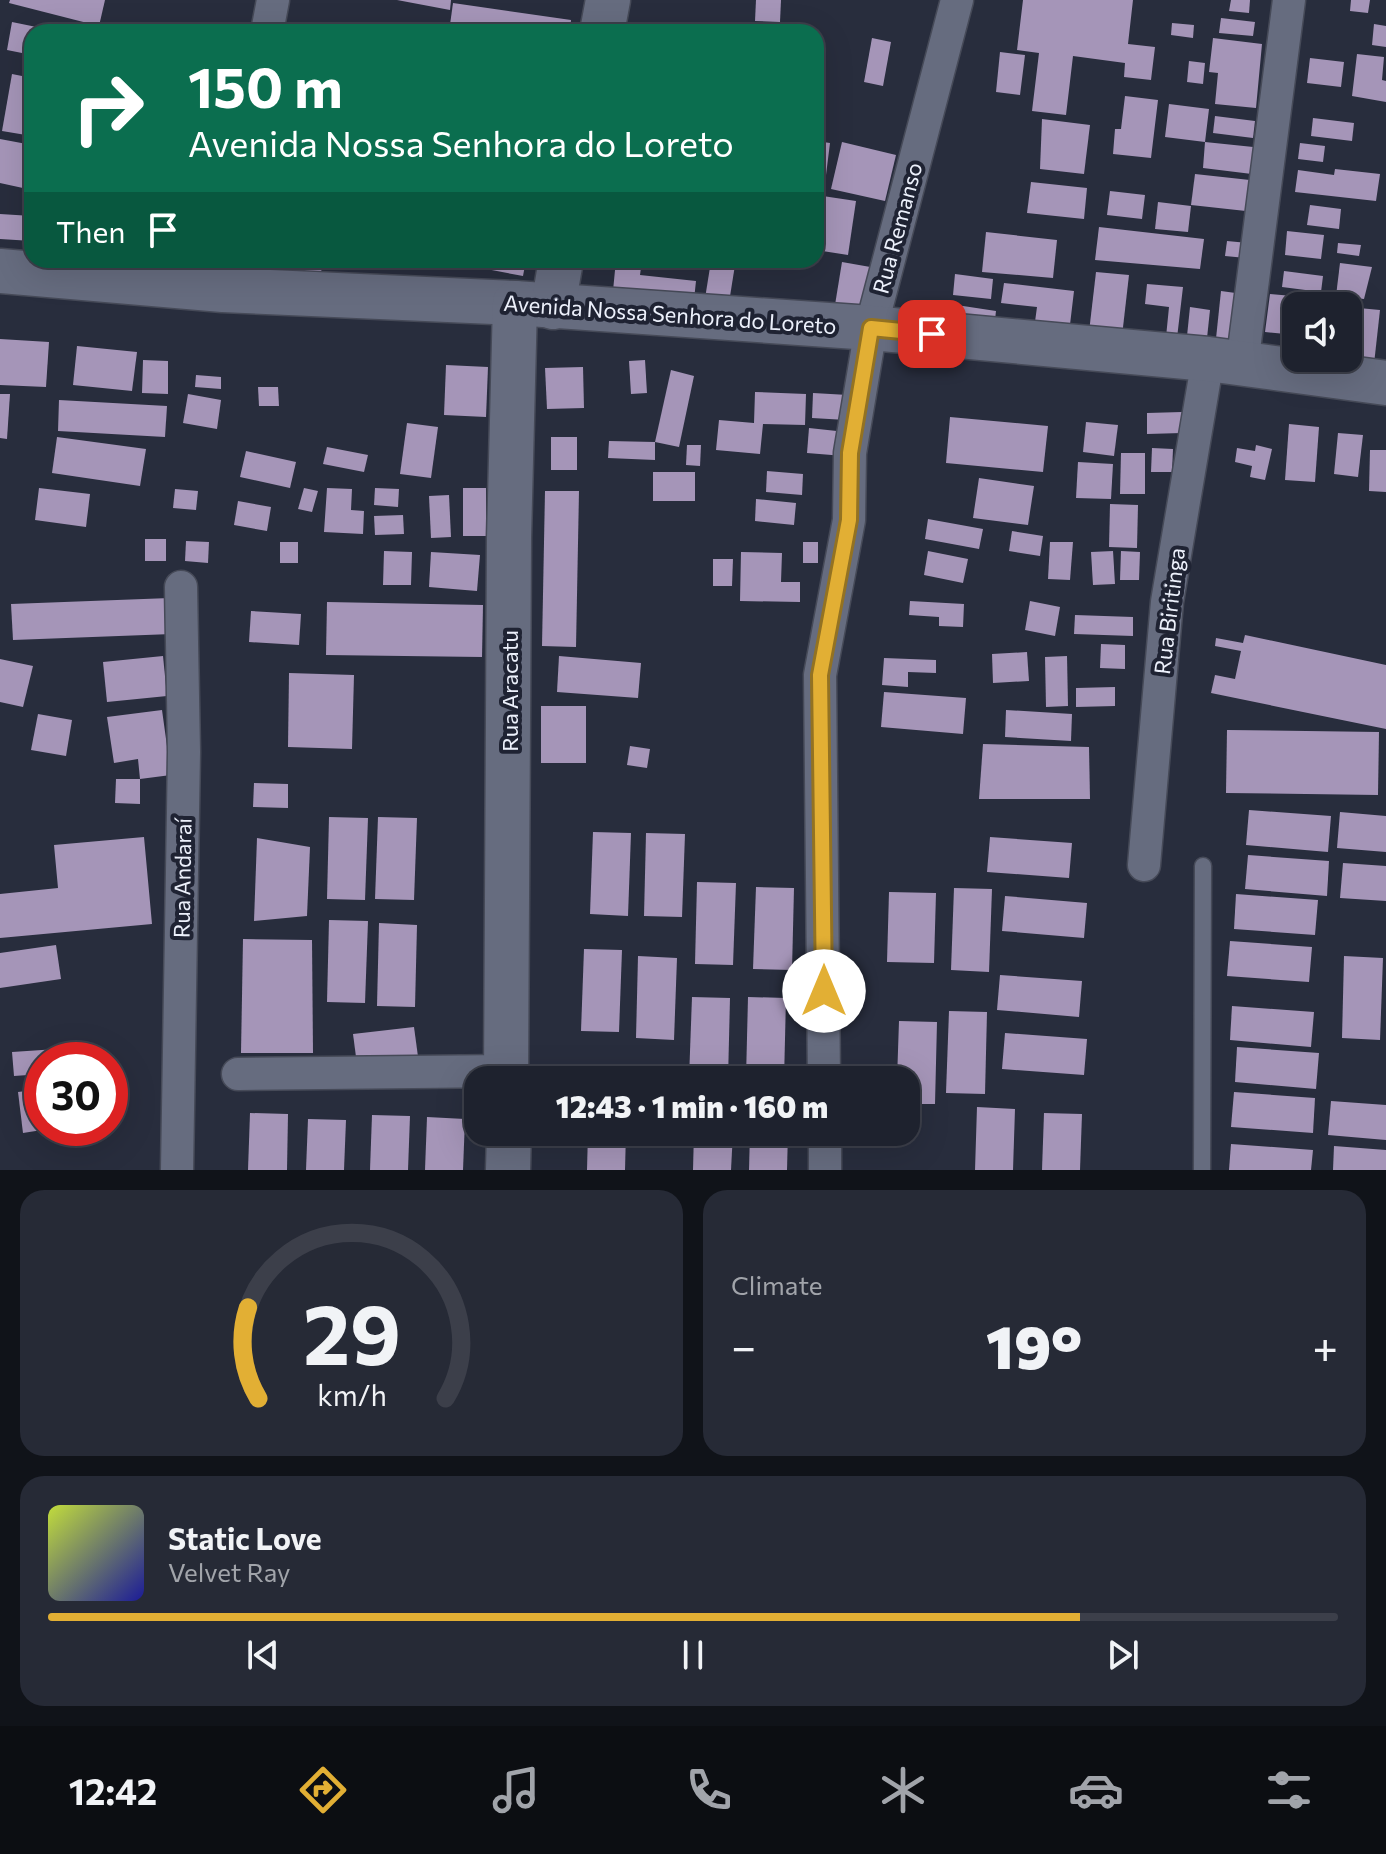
<!DOCTYPE html>
<html lang="en">
<head>
<meta charset="utf-8">
<style>
	body { margin:0; font-family:Commissioner,sans-serif; background:#262a36; color:#f1f3f6; height:100vh; display:flex; flex-direction:column; font-size:30px; white-space:nowrap }
	* { box-sizing:border-box; margin:0 }
	p { font-size:26px; color:#a1a4aa }
	.icon { flex:none; width:44px; height:44px; fill:none; stroke:currentColor; stroke-width:2; stroke-linecap:round; stroke-linejoin:round }
	.map { position:relative; height:1170px; overflow:hidden }
	.panel { display:flex; flex-direction:column; gap:20px; padding:20px; background:#101319; flex:1 }
	.panel>* { flex:none }
	.top-card { position:absolute; left:24px; top:24px; width:800px; height:244px; border-radius:24px; box-shadow:0 8px 32px #0002,0 0 0 2px #3c3f4a; background:#0b6e4f; color:#fff; overflow:hidden }
	.tools { position:absolute; left:1282px; top:292px; display:grid; gap:16px }
	.tools a { display:grid; place-items:center; width:80px; height:80px; border-radius:16px; background:#1e222e; box-shadow:0 8px 32px #0002,0 0 0 2px #3c3f4a; font-size:40px }
	.speed { position:absolute; left:24px; top:1042px; display:flex; gap:16px; font-size:40px; font-weight:700; text-align:center }
	.speed>* { display:grid; place-content:center; width:104px; height:104px; border-radius:50%; background:#1e222e; box-shadow:0 8px 32px #0002,0 0 0 2px #3c3f4a; line-height:1 }
	.speed .limit { border:12px solid #d22; background:#fff; color:#111 }
	.pin { position:absolute; display:grid; place-items:center; width:68px; height:68px; color:#fff; margin:-34px; border-radius:16px; box-shadow:0 4px 12px #0006 }
	.me { position:absolute; width:88px; margin:-44px; rotate:0deg; stroke-linejoin:round; filter:drop-shadow(0 0 6px #0008) }
	.turn { display:flex; align-items:center; gap:28px; height:168px; padding:0 32px; font-size:36px }
	.turn .icon { width:104px; height:104px; stroke-width:2.5 }
	.turn b { display:block; font-size:56px; line-height:68px }
	.then { display:flex; align-items:center; height:76px; padding:0 32px; background:#0003; gap:16px; font-size:30px }
	.big { font-size:60px; font-weight:800; line-height:1.1 }
	.panel .card { flex:1; display:flex; flex-direction:column; justify-content:center; gap:12px; min-width:0; padding:0 28px; border-radius:24px; background:#262a36 }
	.panel .dial { align-items:center; gap:0 }
	.dial svg { height:208px; overflow:visible; fill:none; stroke:#3c3f4a; stroke-width:7; stroke-linecap:round; text-anchor:middle }
	.dial text { fill:#f1f3f6; stroke:none }
	.song { display:flex; align-items:center; gap:24px }
	.cover { width:96px; height:96px; border-radius:12px; background:linear-gradient(135deg,hsl(70 70% 55%),hsl(240 70% 35%)) }
	.played { height:8px; border-radius:4px; background:linear-gradient(90deg,#e2af34 80%,#3c3f4a 80%) }
	.keys { display:flex; justify-content:space-around; direction:ltr }
	.heat { display:flex; justify-content:space-between; align-items:center; font-size:44px; direction:ltr }
	.panel .tiles { flex:1; display:grid; gap:20px; grid-template-columns:1fr 1fr }
	.card:last-child { grid-column:span 2 }
	.trip { position:absolute; left:464px; top:1066px; width:456px; height:80px; border-radius:24px; background:#1e222e; box-shadow:0 8px 32px #0002,0 0 0 2px #3c3f4a; font-weight:800; line-height:80px; text-align:center }
	.tabs { display:flex; height:128px; justify-content:space-around; align-items:center; background:#0c0e12; color:#a1a4aa }
	.tabs .icon { width:56px; height:56px }
	.tabs .selected { color:#e2af34 }
	.tabs b { font-size:36px; color:#f1f3f6 }
	.map>svg:first-child { display:block }
	.building { fill:#a595b8 }
	.lines { fill:none; stroke-linecap:round; stroke-linejoin:round }
	.lane-casing { stroke:#464a58; stroke-width:19 }
	.street-casing { stroke:#464a58; stroke-width:35 }
	.secondary-casing { stroke:#464a58; stroke-width:47 }
	.lane { stroke:#666c7f; stroke-width:16 }
	.street { stroke:#666c7f; stroke-width:32 }
	.secondary { stroke:#666c7f; stroke-width:44 }
	.route-casing { stroke:#937222; stroke-width:20 }
	.route { stroke:#e2af34; stroke-width:14 }
	.labels { text-anchor:middle; dominant-baseline:central; stroke-width:8; stroke-linejoin:round; paint-order:stroke }
	.street-label { font-size:22px; fill:#ecf0fb; stroke:#1f2333 }
</style>
</head>
<body>
<div class="map">
<svg width="1386" height="1170" viewBox="0 0 1386 1170">
	<rect width="100%" height="100%" fill="#282d3d"/>
	<!-- building -->
	<g class="building">
		<path d="M10 0H105L99 26 9 3Z"/>
		<path d="M397 0H451L450 10Z"/>
		<path d="M756 0H781L780 22 755 21Z"/>
		<path d="M1023 0H1133L1128 44 1155 47 1151 80 1124 77 1125 63 1073 56 1066 115 1032 111 1039 53 1017 50Z"/>
		<path d="M1231 0H1250L1249 13 1229 11Z"/>
		<path d="M1351 0H1370L1368 13 1350 11Z"/>
		<path d="M453 3 571 20 570 32H449Z"/>
		<path d="M1221 18 1255 22 1253 36 1219 33Z"/>
		<path d="M12 22 56 31V32H32V55L7 50Z"/>
		<path d="M165 23 208 30 207 32H163Z"/>
		<path d="M1172 23 1194 25 1193 38 1171 35Z"/>
		<path d="M1374 24 1386 26V47L1372 45Z"/>
		<path d="M872 38 891 42 883 86 864 82Z"/>
		<path d="M1213 38 1262 44 1256 108 1215 104 1218 73 1209 72Z"/>
		<path d="M1000 52 1025 55 1020 95 996 92Z"/>
		<path d="M1357 54 1384 57 1382 80 1386 81V102L1352 96Z"/>
		<path d="M1310 58 1344 62 1341 87 1307 83Z"/>
		<path d="M1189 61 1205 63 1203 84 1187 82Z"/>
		<path d="M12 74 32 78V136L2 131Z"/>
		<path d="M1125 96 1158 100 1151 158 1113 154 1115 129H1121Z"/>
		<path d="M1169 104 1209 109 1205 142 1263 148 1260 175 1203 168 1205 142 1165 137Z"/>
		<path d="M1215 116 1255 121 1253 138 1213 133Z"/>
		<path d="M1313 118 1354 123 1352 141 1311 136Z"/>
		<path d="M1042 119 1090 125 1084 174 1040 169Z"/>
		<path d="M0 139 32 145V190L0 183Z"/>
		<path d="M816 141 830 143 825 183 816 182Z"/>
		<path d="M842 142 896 155 885 201 831 189Z"/>
		<path d="M1300 143 1325 146 1323 162 1298 159Z"/>
		<path d="M1335 169 1380 174 1376 201 1295 192 1298 170 1334 175Z"/>
		<path d="M1195 174 1259 181 1255 212 1191 205Z"/>
		<path d="M1031 182 1087 188 1084 219 1027 213Z"/>
		<path d="M1110 191 1145 195 1142 219 1107 215Z"/>
		<path d="M816 195 856 201 848 255 816 250Z"/>
		<path d="M1158 202 1191 206 1188 232 1155 229Z"/>
		<path d="M1310 205 1341 209 1339 229 1307 225Z"/>
		<path d="M0 214 32 216V241L0 239Z"/>
		<path d="M1099 227 1204 239 1200 269 1095 260Z"/>
		<path d="M1287 231 1324 235 1321 259 1285 255Z"/>
		<path d="M986 232 1057 240 1053 278 982 272Z"/>
		<path d="M1227 241 1248 243 1246 258 1225 256Z"/>
		<path d="M1338 243 1361 245 1359 256 1337 253Z"/>
		<path d="M287 260H322L321 276 286 274Z"/>
		<path d="M439 260H526L523 276Z"/>
		<path d="M616 260H642L640 275 696 281 693 309 612 301Z"/>
		<path d="M711 261 735 265 727 315 703 311Z"/>
		<path d="M842 262 876 268 868 316 834 311Z"/>
		<path d="M1340 263 1372 267 1364 299 1336 296Z"/>
		<path d="M1284 271 1323 276 1321 292 1282 287Z"/>
		<path d="M1096 272 1129 275 1122 336 1089 332Z"/>
		<path d="M955 274 993 279 991 299 953 295Z"/>
		<path d="M1004 283 1074 291 1069 333 1034 329 1037 307 1001 303Z"/>
		<path d="M1147 284 1183 287 1177 338 1166 337 1169 307 1145 304Z"/>
		<path d="M1221 291 1243 294 1237 350 1215 348Z"/>
		<path d="M1270 294 1315 298 1314 306H1296V335L1265 332Z"/>
		<path d="M950 304 996 311 993 337 947 331Z"/>
		<path d="M1190 307 1210 310 1207 338 1187 336Z"/>
		<path d="M1348 307 1380 310 1374 364 1348 358Z"/>
		<path d="M0 339 49 342 46 387 0 385Z"/>
		<path d="M77 346 137 352 132 391 73 385Z"/>
		<path d="M143 360 168 361V394L142 393Z"/>
		<path d="M645 360 647 393 631 394 629 361Z"/>
		<path d="M446 365 488 367 486 417 444 415Z"/>
		<path d="M583 367 584 408 547 409 545 368Z"/>
		<path d="M671 370 694 376 679 447 655 442Z"/>
		<path d="M196 375 221 377V389L195 387Z"/>
		<path d="M258 387H278L279 406H259Z"/>
		<path d="M755 392 806 394 805 425 763 424 760 454 716 450 719 420 754 423Z"/>
		<path d="M813 393 848 395 846 420 812 418Z"/>
		<path d="M0 394H10L7 439 0 438Z"/>
		<path d="M188 394 221 400 217 429 183 423Z"/>
		<path d="M59 400 167 406 165 437 58 431Z"/>
		<path d="M1182 412V433L1147 434V413Z"/>
		<path d="M950 417 1048 426 1043 472 946 463Z"/>
		<path d="M1086 422 1118 425 1114 456 1083 452Z"/>
		<path d="M407 423 438 427 431 478 400 474Z"/>
		<path d="M1289 424 1319 427 1315 482 1285 480Z"/>
		<path d="M809 428 846 432 844 456 807 453Z"/>
		<path d="M1338 433 1363 435 1358 477 1334 474Z"/>
		<path d="M57 437 146 449 140 486 52 473Z"/>
		<rect x="551" y="437" width="26" height="33"/>
		<path d="M609 441 655 442V460L608 458Z"/>
		<path d="M687 445H701L700 466 686 465Z"/>
		<path d="M1256 445 1272 449 1265 480 1250 477 1252 466 1235 462 1237 448 1255 451Z"/>
		<path d="M327 447 368 455 364 472 323 464Z"/>
		<path d="M1152 448 1173 449 1172 472H1151Z"/>
		<path d="M1370 450H1386V492L1369 491Z"/>
		<path d="M246 451 296 462 290 488 240 477Z"/>
		<path d="M1121 453H1145V494H1120Z"/>
		<path d="M1078 462 1113 464 1111 499 1076 498Z"/>
		<path d="M767 471 803 474 802 495 766 492Z"/>
		<rect x="653" y="472" width="42" height="29"/>
		<path d="M979 478 1034 486 1028 525 973 518Z"/>
		<path d="M39 488 90 494 86 527 35 520Z"/>
		<path d="M304 488 318 491 312 512 298 509Z"/>
		<path d="M327 488 352 489 351 510 364 511 363 534 324 532Z"/>
		<path d="M375 488 399 489 398 507 374 505Z"/>
		<rect x="463" y="488" width="23" height="48"/>
		<path d="M175 489 198 491 196 510 173 508Z"/>
		<path d="M545 491H579L576 647 542 646Z"/>
		<path d="M449 495 451 537 431 538 429 496Z"/>
		<path d="M756 499 796 503 794 525 755 521Z"/>
		<path d="M238 501 271 507 267 531 234 525Z"/>
		<path d="M1110 504 1138 505 1137 548 1109 547Z"/>
		<path d="M403 515 404 534 375 535 374 516Z"/>
		<path d="M928 519 983 529 979 549 925 539Z"/>
		<path d="M1012 531 1043 536 1040 556 1009 551Z"/>
		<rect x="145" y="539" width="21" height="22"/>
		<path d="M186 541 209 542 208 563 185 561Z"/>
		<rect x="280" y="542" width="18" height="21"/>
		<rect x="803" y="542" width="15" height="21"/>
		<path d="M1050 542H1073L1070 580 1048 579Z"/>
		<path d="M384 551 412 552 411 585H383Z"/>
		<path d="M928 551 968 559 963 583 924 575Z"/>
		<path d="M1113 551 1115 584 1093 585 1091 552Z"/>
		<path d="M1121 551 1140 552 1139 580H1120Z"/>
		<path d="M431 552 480 555 477 591 429 587Z"/>
		<path d="M741 552 782 553 781 582H800V602L740 601Z"/>
		<path d="M713 559H733L732 586H713Z"/>
		<path d="M170 598 172 634 13 640 11 604Z"/>
		<path d="M910 601 964 604 963 627 939 626V617L909 615Z"/>
		<path d="M1030 601 1060 607 1055 636 1025 630Z"/>
		<path d="M327 602 483 605 482 657 326 655Z"/>
		<path d="M251 611 301 614 299 645 249 642Z"/>
		<path d="M1075 615 1133 617V636L1074 634Z"/>
		<path d="M1245 635 1386 665V729L1211 693 1215 675 1235 679 1241 651 1215 646 1216 638 1243 643Z"/>
		<path d="M1101 644 1125 645V669L1100 668Z"/>
		<path d="M1027 652 1029 681 993 683 992 654Z"/>
		<path d="M163 656 167 696 107 702 103 662Z"/>
		<path d="M559 656 641 663 638 698 557 692Z"/>
		<path d="M1067 656 1068 706 1046 707 1045 657Z"/>
		<path d="M884 658 936 660V673L908 672V687L882 685Z"/>
		<path d="M0 659 33 666 23 707 0 702Z"/>
		<path d="M289 673 354 675 352 749 288 747Z"/>
		<path d="M1115 687V706L1076 707V688Z"/>
		<path d="M884 692 966 698 963 734 881 727Z"/>
		<rect x="541" y="706" width="45" height="57"/>
		<path d="M162 710 171 775 140 779 138 759 114 763 107 717Z"/>
		<path d="M1006 710 1072 714 1071 741 1005 737Z"/>
		<path d="M38 714 72 720 66 756 31 750Z"/>
		<path d="M1227 730 1379 732 1378 795 1226 793Z"/>
		<path d="M983 744 1089 747 1090 799H979Z"/>
		<path d="M630 746 650 749 647 768 627 765Z"/>
		<path d="M116 779H140V804L115 803Z"/>
		<path d="M254 783 288 784V808L253 807Z"/>
		<path d="M1249 810 1331 816 1328 852 1246 845Z"/>
		<path d="M1340 812 1386 816V852L1337 848Z"/>
		<path d="M329 817 368 818 365 900 327 899Z"/>
		<path d="M378 817 417 818 414 900 375 899Z"/>
		<path d="M593 832 631 833 628 916 590 914Z"/>
		<path d="M646 833 685 834 682 917 644 916Z"/>
		<path d="M144 837 152 924 0 938V894L58 888 54 845Z"/>
		<path d="M990 837 1072 843 1069 878 987 872Z"/>
		<path d="M257 838 310 847 307 916 254 921Z"/>
		<path d="M1248 855 1329 861 1327 896 1245 889Z"/>
		<path d="M1343 863 1386 866V901L1340 898Z"/>
		<path d="M697 882 736 883 733 965 695 964Z"/>
		<path d="M756 887 794 888 792 970 753 969Z"/>
		<path d="M954 888 992 889 989 972 951 970Z"/>
		<path d="M889 892 936 893 934 963 887 962Z"/>
		<path d="M1236 894 1318 900 1315 935 1234 929Z"/>
		<path d="M1005 896 1087 903 1084 938 1002 931Z"/>
		<path d="M329 920 368 921 365 1003 327 1002Z"/>
		<path d="M379 923 417 925 415 1007 377 1006Z"/>
		<path d="M243 939 312 940 313 1053H241Z"/>
		<path d="M1230 941 1312 947 1309 982 1227 976Z"/>
		<path d="M56 945 61 979 0 988V953Z"/>
		<path d="M584 949 622 950 619 1032 581 1031Z"/>
		<path d="M638 956 677 958 674 1040 636 1038Z"/>
		<path d="M1344 956 1383 958 1380 1040 1342 1038Z"/>
		<path d="M1000 975 1082 981 1079 1017 997 1010Z"/>
		<path d="M692 997 730 998 728 1080 689 1079Z"/>
		<path d="M748 997 786 998 784 1080 746 1079Z"/>
		<path d="M1232 1006 1314 1012 1311 1047 1230 1040Z"/>
		<path d="M949 1011 987 1012 985 1094 946 1093Z"/>
		<path d="M899 1021 937 1022 935 1104H906V1080H897Z"/>
		<path d="M414 1027 419 1064 358 1072 353 1034Z"/>
		<path d="M1005 1033 1087 1039 1084 1075 1002 1069Z"/>
		<path d="M87 1047V1060H42V1074L14 1076 12 1052Z"/>
		<path d="M1237 1047 1319 1053 1316 1089 1235 1082Z"/>
		<path d="M42 1089V1130L23 1133 18 1092Z"/>
		<path d="M1234 1092 1315 1098 1313 1133 1231 1127Z"/>
		<path d="M1331 1101 1386 1105V1140L1328 1135Z"/>
		<path d="M977 1107 1015 1109 1013 1170H975Z"/>
		<path d="M250 1113 288 1114 287 1170H248Z"/>
		<path d="M1044 1113 1082 1114 1080 1170H1042Z"/>
		<path d="M372 1115 410 1116 408 1170H370Z"/>
		<path d="M427 1117 465 1119 463 1170H425Z"/>
		<path d="M308 1119 346 1120 344 1170H306Z"/>
		<path d="M588 1132H626L625 1170H587Z"/>
		<path d="M694 1132H733L731 1170H693Z"/>
		<path d="M750 1132H788L787 1170H749Z"/>
		<path d="M1231 1144 1313 1150 1311 1170H1229Z"/>
		<path d="M1334 1146 1386 1150V1170H1333Z"/>
	</g>
	<g class="lines">
		<defs>
			<path id="lane" d="M1202 1170 1203 866"/>
			<g id="street">
				<path d="M267 32 273 0"/>
				<path d="M223 290 228 260"/>
				<path d="M1242 365 1289 0"/>
				<path d="M1144 865 1167 602 1208 359"/>
				<path d="M238 1074 506 1071"/>
				<path d="M824 1080 820 675 849 520 850 453 871 328 957 0"/>
				<path d="M825 1132V1170"/>
				<path d="M177 1170 184 752 181 587"/>
			</g>
			<g id="secondary">
				<path d="M602 32 608 0"/>
				<path d="M0 271 223 290 515 303 871 328 1208 359 1386 383"/>
				<path d="M553 307 561 260"/>
				<path d="M506 1080 509 538 515 303"/>
				<path d="M508 1170 509 1132"/>
			</g>
		</defs>
		<!-- lane casing -->
		<use href="#lane" class="lane-casing"/>
		<!-- street casing -->
		<use href="#street" class="street-casing"/>
		<!-- secondary casing -->
		<use href="#secondary" class="secondary-casing"/>
		<!-- lane -->
		<use href="#lane" class="lane"/>
		<!-- street -->
		<use href="#street" class="street"/>
		<!-- secondary -->
		<use href="#secondary" class="secondary"/>
	</g>
	<g class="lines">
		<defs>
			<path id="route" d="M824 991 820 675 849 520 850 453 871 328 932 334"/>
		</defs>
		<!-- route casing -->
		<use href="#route" class="route-casing"/>
		<!-- route -->
		<use href="#route" class="route"/>
	</g>
	<g class="labels">
		<!-- street labels -->
		<g class="street-label">
			<text transform="translate(897 228) rotate(-75)">Rua Remanso</text>
			<text transform="translate(670 314) rotate(4)">Avenida Nossa Senhora do Loreto</text>
			<text transform="translate(1169 611) rotate(-83)">Rua Biritinga</text>
			<text transform="translate(509 691) rotate(-90)">Rua Aracatu</text>
			<text transform="translate(182 878) rotate(-89)">Rua Andaraí</text>
		</g>
	</g>
</svg>
<div class="tools">
<a><svg class="icon" aria-label="sound" viewBox="0 0 24 24"><path d="M4 9h4l5-4v14l-5-4H4zM17 9q2 3 0 6"/></svg></a>
</div>
<div class="speed"><div class="limit">30</div></div>
<div class="pin" style="left:932px;top:334px;background:#d93025"><svg class="icon" aria-label="arrive" viewBox="0 0 24 24"><path d="M6 21V4h12l-3 4 3 4H6"/></svg></div>
<svg class="me" style="left:824px;top:991px" viewBox="-20 -20 40 40"><circle r="19" fill="#fff"/><path d="M0-13L10 11 0 6-10 11z" fill="#e2af34"/></svg>
<div class="trip">12:43 · 1 min · 160 m</div>
<div class="top-card">
<div class="turn"><svg class="icon" aria-label="right" viewBox="0 0 24 24"><path d="M7 20v-9h11M14 6l5 5-5 5"/></svg><div><b>150 m</b>Avenida Nossa Senhora do Loreto</div></div>
<div class="then">Then<svg class="icon" aria-label="arrive" viewBox="0 0 24 24"><path d="M6 21V4h12l-3 4 3 4H6"/></svg></div>
</div>
</div>
<section class="panel">
<div class="tiles">
<div class="card dial"><svg viewBox="0 0 100 80">
<path d="M14 69A42 42 0 1 1 86 69"/>
<path d="M14 69A42 42 0 0 1 10 34" stroke="#e2af34"/>
<text x="50" y="56" font-size="32" font-weight="700">29</text>
<text x="50" y="72" font-size="11">km/h</text>
</svg></div>
<div class="card"><p>Climate</p>
<div class="heat"><a>−</a><b class="big">19°</b><a>+</a></div>
</div>
<div class="card">
<div class="song"><i class="cover"></i><div><b>Static Love</b><p>Velvet Ray</p></div></div>
<div class="played"></div>
<div class="keys"><svg class="icon" aria-label="previous" viewBox="0 0 24 24"><path d="M18 5L8 12l10 7zM5 5v14"/></svg><svg class="icon" aria-label="pause" viewBox="0 0 24 24"><path d="M8 5v14M16 5v14"/></svg><svg class="icon" aria-label="next" viewBox="0 0 24 24"><path d="M6 5l10 7-10 7zM19 5v14"/></svg></div>
</div>
</div>
</section>
<nav class="tabs">
<b>12:42</b>
<svg class="icon selected" aria-label="directions" viewBox="0 0 24 24"><path d="M12 3l9 9-9 9-9-9zM9 14v-3h6M13 9l2 2-2 2"/></svg>
<svg class="icon" aria-label="music" viewBox="0 0 24 24"><path d="M9 18V5l10-2v13"/><circle cx="6" cy="18" r="3"/><circle cx="16" cy="16" r="3"/></svg>
<svg class="icon" aria-label="phone" viewBox="0 0 24 24"><path d="M5 4h4l2 5-3 2q2 4 5 5l2-3 5 2v4C11 20 4 13 5 4z"/></svg>
<svg class="icon" aria-label="climate" viewBox="0 0 24 24"><path d="M12 3v18M4 7l16 10M4 17L20 7"/></svg>
<svg class="icon" aria-label="car" viewBox="0 0 24 24"><path d="M5 17H2v-5l4-1 3-4h7l3 4 3 1v5h-3M9 17h6M6 11h13"/><circle cx="7" cy="17" r="2"/><circle cx="17" cy="17" r="2"/></svg>
<svg class="icon" aria-label="filters" viewBox="0 0 24 24"><path d="M4 7h16M4 17h16"/><circle cx="9" cy="7" r="2"/><circle cx="15" cy="17" r="2"/></svg>
</nav>
</body>
</html>
